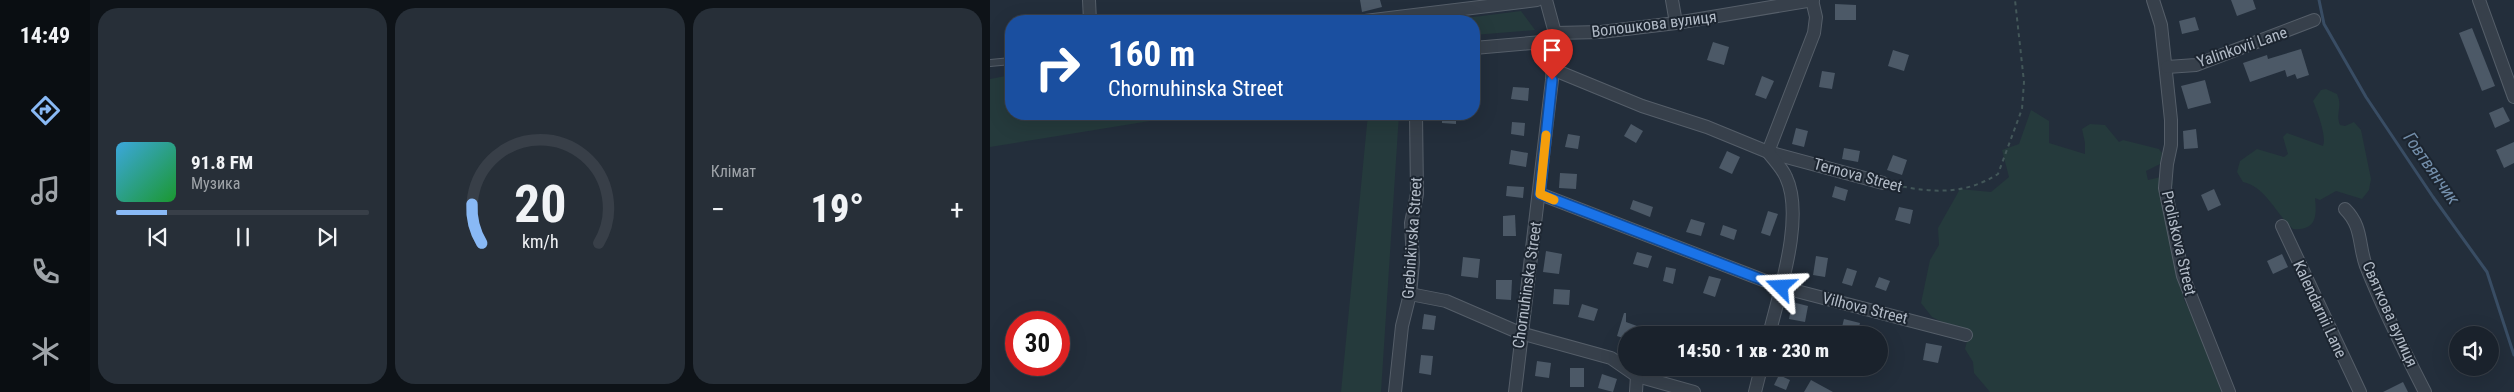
<!DOCTYPE html>
<html lang="uk">
<head>
<meta charset="utf-8">
<style>
	body { margin:0; font-family:"Roboto Condensed",sans-serif; background:#272f38; color:#f1f3f6; height:100vh; display:flex; flex-direction:column; font-size:19px; white-space:nowrap }
	* { box-sizing:border-box; margin:0 }
	p { font-size:16px; color:#9fa4a9 }
	.icon { flex:none; width:28px; height:28px; fill:none; stroke:currentColor; stroke-width:2; stroke-linecap:round; stroke-linejoin:round }
	.map { position:relative; flex:1; overflow:hidden }
	.side { display:flex; flex-direction:column; gap:8px; padding:8px; background:#0e1318; width:900px }
	.side>* { flex:none }
	.guide { position:absolute; left:15px; top:15px; width:475px; height:105px; border-radius:20px; box-shadow:0 5px 20px #0002,0 0 0 1px #383f48; background:#1a4fa0; color:#fff; overflow:hidden }
	.tools { position:absolute; left:1459px; top:326px; display:grid; gap:10px }
	.tools a { display:grid; place-items:center; width:50px; height:50px; border-radius:50%; background:#1a222c; box-shadow:0 5px 20px #0002,0 0 0 1px #383f48; font-size:25px }
	.speed { position:absolute; left:15px; top:311px; display:flex; gap:10px; font-size:25px; font-weight:700; text-align:center }
	.speed>* { display:grid; place-content:center; width:65px; height:65px; border-radius:50%; background:#1a222c; box-shadow:0 5px 20px #0002,0 0 0 1px #383f48; line-height:1 }
	.speed .limit { border:8px solid #d22; background:#fff; color:#111 }
	.pin { position:absolute; display:grid; place-items:center; width:42px; height:42px; color:#fff; margin:-51px -21px; border-radius:50% 50% 50% 0; rotate:-45deg; box-shadow:0 0 5px #0007 }
	.pin .icon { rotate:45deg }
	.me { position:absolute; width:55px; margin:-28px; rotate:291deg; stroke-linejoin:round; filter:drop-shadow(0 0 4px #0008) }
	.turn { display:flex; align-items:center; gap:18px; height:105px; padding:0 20px; font-size:22px }
	.turn .icon { width:65px; height:65px; stroke-width:2.5 }
	.turn b { display:block; font-size:35px; line-height:42px }
	.big { font-size:38px; font-weight:800; line-height:1.1 }
	.side .card { flex:1; display:flex; flex-direction:column; justify-content:center; gap:8px; min-width:0; padding:0 18px; border-radius:20px; background:#272f38 }
	.side .dial { align-items:center; gap:0 }
	.dial svg { height:130px; overflow:visible; fill:none; stroke:#383f48; stroke-width:7; stroke-linecap:round; text-anchor:middle }
	.dial text { fill:#f1f3f6; stroke:none }
	.song { display:flex; align-items:center; gap:15px }
	.cover { width:60px; height:60px; border-radius:8px; background:linear-gradient(135deg,hsl(200 70% 55%),hsl(130 70% 35%)) }
	.played { height:5px; border-radius:2px; background:linear-gradient(90deg,#89b9f5 20%,#383f48 20%) }
	.keys { display:flex; justify-content:space-around; direction:ltr }
	.heat { display:flex; justify-content:space-between; align-items:center; font-size:28px; direction:ltr }
	.side .tiles { flex:1; display:grid; gap:8px; grid-template-columns:repeat(3,1fr) }
	.trip { position:absolute; left:628px; top:326px; width:270px; height:50px; border-radius:25px; background:#1a222c; box-shadow:0 5px 20px #0002,0 0 0 1px #383f48; font-weight:800; line-height:50px; text-align:center }
	main { display:flex; flex:1; min-height:0 }
	.menu { display:flex; flex-direction:column; width:90px; justify-content:space-around; align-items:center; background:#0a0e12; color:#9fa4a9 }
	.menu .icon { width:35px; height:35px }
	.menu .on { color:#89b9f5 }
	.menu b { font-size:22px; color:#f1f3f6 }
	.map>svg:first-child { display:block }
	.green { fill:#253a3c }
	.lines { fill:none; stroke-linecap:round; stroke-linejoin:round }
	.stream { stroke:#394d64; stroke-width:3 }
	.building { fill:#4c5967 }
	.service-casing { stroke:#555e69; stroke-width:8 }
	.minor-casing { stroke:#555e69; stroke-width:14 }
	.path { stroke:#435759; stroke-width:2; stroke-dasharray:4 4; stroke-linecap:butt }
	.service { stroke:#37404b; stroke-width:6 }
	.minor { stroke:#37404b; stroke-width:12 }
	.route-casing { stroke:#114b97; stroke-width:12 }
	.route { stroke:#1a73e8; stroke-width:9 }
	.slow { stroke:#f59e0b; stroke-width:9 }
	.labels { text-anchor:middle; dominant-baseline:central; stroke-width:4; stroke-linejoin:round; paint-order:stroke }
	.street-label { font-size:16px; fill:#b2bbc7; stroke:#1c2530 }
	.water-label { font-size:18px; font-style:italic; fill:#738eaa; stroke:#1c2530 }
</style>
</head>
<body>
<main>
<nav class="menu">
<b>14:49</b>
<svg class="icon on" aria-label="directions" viewBox="0 0 24 24"><path d="M12 3l9 9-9 9-9-9zM9 14v-3h6M13 9l2 2-2 2"/></svg>
<svg class="icon" aria-label="music" viewBox="0 0 24 24"><path d="M9 18V5l10-2v13"/><circle cx="6" cy="18" r="3"/><circle cx="16" cy="16" r="3"/></svg>
<svg class="icon" aria-label="phone" viewBox="0 0 24 24"><path d="M5 4h4l2 5-3 2q2 4 5 5l2-3 5 2v4C11 20 4 13 5 4z"/></svg>
<svg class="icon" aria-label="climate" viewBox="0 0 24 24"><path d="M12 3v18M4 7l16 10M4 17L20 7"/></svg>
</nav>
<section class="side">
<div class="tiles">
<div class="card">
<div class="song"><i class="cover"></i><div><b>91.8 FM</b><p>Музика</p></div></div>
<div class="played"></div>
<div class="keys"><svg class="icon" aria-label="previous" viewBox="0 0 24 24"><path d="M18 5L8 12l10 7zM5 5v14"/></svg><svg class="icon" aria-label="pause" viewBox="0 0 24 24"><path d="M8 5v14M16 5v14"/></svg><svg class="icon" aria-label="next" viewBox="0 0 24 24"><path d="M6 5l10 7-10 7zM19 5v14"/></svg></div>
</div>
<div class="card dial"><svg viewBox="0 0 100 80">
<path d="M14 69A42 42 0 1 1 86 69"/>
<path d="M14 69A42 42 0 0 1 8 45" stroke="#89b9f5"/>
<text x="50" y="56" font-size="32" font-weight="700">20</text>
<text x="50" y="72" font-size="11">km/h</text>
</svg></div>
<div class="card"><p>Клімат</p>
<div class="heat"><a>−</a><b class="big">19°</b><a>+</a></div>
</div>
</div>
</section>
<div class="map">
<svg width="1524" height="392" viewBox="0 0 1524 392">
	<rect width="100%" height="100%" fill="#232e3b"/>
	<!-- green -->
	<g class="green">
		<path d="M531 11 545 30 484 35V21H452Z"/>
		<path d="M21 75V114H203L0 147V79Z"/>
		<path d="M1336 89 1347 94C1353 107 1345 113 1350 125L1355 126 1364 122 1371 130 1381 179 1379 190 1372 199 1346 191 1330 200 1325 198C1327 217 1326 231 1303 229 1287 215 1275 186 1253 182L1247 172 1250 161 1267 149 1294 157 1298 154 1293 137 1297 133 1333 146C1337 136 1327 111 1323 101L1331 90Z"/>
		<path d="M1041 110 1059 121V143L1095 154V143L1092 129 1100 124 1115 125 1129 142 1133 140 1169 149 1172 153 1170 164 1156 171 1158 180 1175 176 1183 182 1178 204 1194 300 1215 340 1231 392H1000L984 373 983 362 975 349 977 341 970 326 958 325 942 317 931 303 940 260 949 245 948 228 970 189 1001 192 1019 177 1012 150 1029 144Z"/>
		<path d="M378 114H409L391 392H351Z"/>
	</g>
	<g class="lines">
		<!-- stream -->
		<path class="stream" d="M1329 0 1334 24 1376 97 1443 197 1497 272 1524 355"/>
	</g>
	<!-- building -->
	<g class="building">
		<path d="M370 0H390L392 7 372 12Z"/>
		<path d="M1241 0H1263L1266 9 1247 16Z"/>
		<path d="M845 4 866 5V20H845Z"/>
		<path d="M1205 17 1209 30 1192 34 1189 21Z"/>
		<path d="M1482 28 1505 86 1492 91 1469 33Z"/>
		<path d="M723 42 739 47 734 65 717 60Z"/>
		<path d="M1311 49 1319 75 1307 79 1305 74 1297 77 1295 70 1260 82 1253 63 1277 55 1278 59Z"/>
		<path d="M903 50 919 55 914 71 898 66Z"/>
		<path d="M832 71 845 73 842 89 829 87Z"/>
		<path d="M772 76 784 81 776 99 765 95Z"/>
		<path d="M1215 80 1221 103 1198 109 1191 86Z"/>
		<path d="M523 87 539 88 538 101 521 99Z"/>
		<path d="M1513 107 1520 121 1505 128 1499 113Z"/>
		<path d="M452 114H466V124L452 123Z"/>
		<path d="M522 122 535 123 534 136 521 134Z"/>
		<path d="M641 124 653 131 646 143 634 136Z"/>
		<path d="M806 128 818 131 814 147 802 144Z"/>
		<path d="M1206 129 1208 148 1194 149 1193 131Z"/>
		<path d="M578 134 590 136 588 149 575 147Z"/>
		<path d="M1524 142V163L1514 168 1506 150Z"/>
		<path d="M854 148 870 151 868 162 852 159Z"/>
		<path d="M521 150 538 153 536 167 519 164Z"/>
		<path d="M737 151 750 157 742 174 729 168Z"/>
		<path d="M903 155 917 160 912 175 897 170Z"/>
		<path d="M570 173 587 174 586 189 569 188Z"/>
		<path d="M517 186 534 187 533 198 516 196Z"/>
		<path d="M845 186 858 190 855 201 842 197Z"/>
		<path d="M1224 189 1231 205 1218 211 1211 195Z"/>
		<path d="M643 200 663 207 660 217 640 209Z"/>
		<path d="M909 207 923 210 920 224 905 220Z"/>
		<path d="M778 211 788 214 780 236 771 233Z"/>
		<path d="M525 215 526 236H513V216Z"/>
		<path d="M701 219 715 223 711 236 696 232Z"/>
		<path d="M733 225 747 230 744 240 730 235Z"/>
		<path d="M556 251 572 254 569 274 553 272Z"/>
		<path d="M647 252 662 256 658 268 643 264Z"/>
		<path d="M1292 254 1298 267 1283 274 1277 261Z"/>
		<path d="M826 256 838 258 835 277 823 275Z"/>
		<path d="M473 257 490 259 488 278 471 276Z"/>
		<path d="M676 267 686 269 683 284 673 281Z"/>
		<path d="M857 268 867 271 862 286 852 283Z"/>
		<path d="M719 276 731 279 725 297 713 293Z"/>
		<path d="M889 277 900 281 896 291 885 287Z"/>
		<path d="M506 280H522L521 300 506 299Z"/>
		<path d="M564 289 580 290 579 305 563 304Z"/>
		<path d="M802 302 818 306 815 322 799 319Z"/>
		<path d="M592 304 608 309 604 321 588 317Z"/>
		<path d="M634 313H636V322L647 326 644 335H636V339L627 336Z"/>
		<path d="M434 314 446 316 444 330 432 329Z"/>
		<path d="M854 319 870 323 867 335 851 331Z"/>
		<path d="M936 343 952 346 948 363 933 360Z"/>
		<path d="M431 355 443 356 441 375 429 373Z"/>
		<path d="M547 361 561 363 559 378 545 376Z"/>
		<rect x="580" y="368" width="14" height="19"/>
		<path d="M612 374 627 379 623 392 608 388Z"/>
		<path d="M789 375 800 380 796 390 784 385Z"/>
		<path d="M821 380 843 392H814Z"/>
		<path d="M1413 382 1418 392H1393Z"/>
	</g>
	<g class="lines">
		<defs>
			<path id="service" d="M0 63 21 61"/>
			<g id="minor">
				<path d="M99 0 100 21"/>
				<path d="M682 0 686 23"/>
				<path d="M1163 0 1171 25 1181 120V145L1177 164 1175 188 1193 276 1239 392"/>
				<path d="M1489 0 1524 97"/>
				<path d="M375 21 547 0"/>
				<path d="M565 33 611 32 686 23 823 0"/>
				<path d="M484 48 564 41"/>
				<path d="M1177 67 1206 65 1324 20"/>
				<path d="M562 69 652 106 717 127 778 152 893 183"/>
				<path d="M550 194 791 287 976 335"/>
				<path d="M1355 209C1373 227 1368 244 1376 266 1393 309 1414 351 1435 392"/>
				<path d="M1292 226 1370 392"/>
				<path d="M420 294 456 301 530 333 621 358 647 376 704 392"/>
				<path d="M779 335C789 293 815 217 796 177 792 168 784 160 778 152L824 33 826 17 822 0"/>
				<path d="M405 392 412 326 420 294 423 262 421 223 427 194 426 114"/>
				<path d="M525 392 562 80 565 33 556 0"/>
				<path d="M646 392 647 376"/>
				<path d="M765 392 771 368"/>
			</g>
		</defs>
		<!-- service casing -->
		<use href="#service" class="service-casing"/>
		<!-- minor casing -->
		<use href="#minor" class="minor-casing"/>
		<!-- path -->
		<path class="path" d="M905 185C942 193 975 195 1008 174L1032 109 1034 82 1025 0"/>
		<!-- service -->
		<use href="#service" class="service"/>
		<!-- minor -->
		<use href="#minor" class="minor"/>
	</g>
	<g class="lines">
		<defs>
			<path id="route" d="M562 80 550 194 791 287"/>
		</defs>
		<!-- route casing -->
		<use href="#route" class="route-casing"/>
		<!-- route -->
		<use href="#route" class="route"/>
		<!-- slow -->
		<path class="slow" d="M556 135 550 194 564 200"/>
	</g>
	<g class="labels">
		<!-- street labels -->
		<g class="street-label">
			<text transform="translate(664 24) rotate(-7)">Волошкова вулиця</text>
			<text transform="translate(1252 47) rotate(-19)">Yalinkovii Lane</text>
			<text transform="translate(868 175) rotate(15)">Ternova Street</text>
			<text transform="translate(422 238) rotate(-86)">Grebinkivska Street</text>
			<text transform="translate(1189 243) rotate(77)">Proliskova Street</text>
			<text transform="translate(537 285) rotate(-82)">Chornuhinska Street</text>
			<text transform="translate(875 308) rotate(14)">Vilhova Street</text>
			<text transform="translate(1330 309) rotate(65)">Kalendarnii Lane</text>
			<text transform="translate(1400 314) rotate(66)">Святкова вулиця</text>
		</g>
		<!-- water labels -->
		<g class="water-label">
			<text transform="translate(1442 168) rotate(55)">Говтвянчик</text>
		</g>
	</g>
</svg>
<div class="tools">
<a><svg class="icon" aria-label="sound" viewBox="0 0 24 24"><path d="M4 9h4l5-4v14l-5-4H4zM17 9q2 3 0 6"/></svg></a>
</div>
<div class="speed"><div class="limit">30</div></div>
<div class="pin" style="left:562px;top:80px;background:#d93025"><svg class="icon" aria-label="arrive" viewBox="0 0 24 24"><path d="M6 21V4h12l-3 4 3 4H6"/></svg></div>
<svg class="me" style="left:791px;top:287px" viewBox="-20 -20 40 40"><path d="M0-17L14 15 0 8-14 15z" fill="#1a73e8" stroke="#fff" stroke-width="4"/></svg>
<div class="trip">14:50 · 1 хв · 230 m</div>
<div class="guide">
<div class="turn"><svg class="icon" aria-label="right" viewBox="0 0 24 24"><path d="M7 20v-9h11M14 6l5 5-5 5"/></svg><div><b>160 m</b>Chornuhinska Street</div></div>
</div>
</div>
</main>
</body>
</html>
